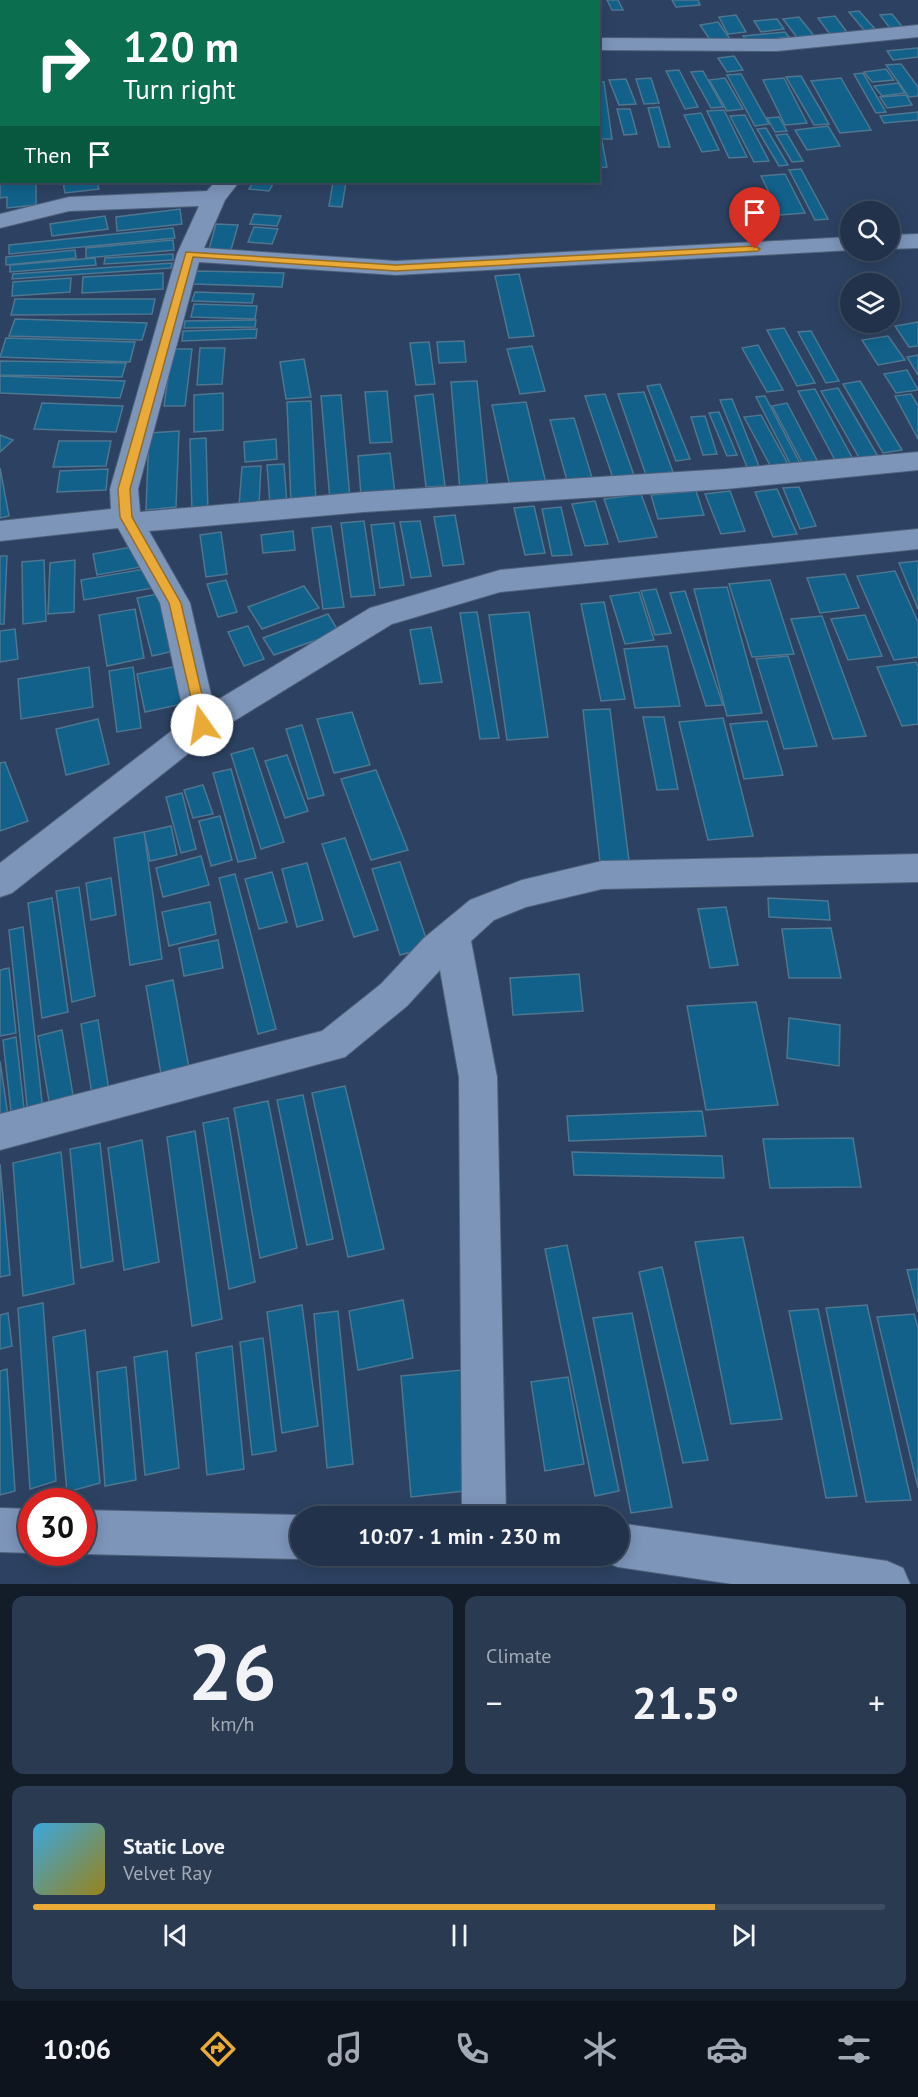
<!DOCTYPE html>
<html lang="en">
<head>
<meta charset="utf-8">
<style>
	body { margin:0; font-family:"PT Sans",sans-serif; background:#2a3a51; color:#f1f3f6; height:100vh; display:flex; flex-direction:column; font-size:22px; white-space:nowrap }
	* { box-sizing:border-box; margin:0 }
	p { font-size:20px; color:#a2aab5 }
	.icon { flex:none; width:33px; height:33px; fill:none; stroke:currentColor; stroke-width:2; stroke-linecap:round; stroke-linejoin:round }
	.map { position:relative; height:1584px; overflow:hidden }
	.side { display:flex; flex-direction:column; gap:12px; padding:12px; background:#131c29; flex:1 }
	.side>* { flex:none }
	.banner { position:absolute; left:0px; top:0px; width:600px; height:183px; box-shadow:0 3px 15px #0003,0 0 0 2px #3f4d62; background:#0b6e4f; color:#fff; overflow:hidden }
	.tools { position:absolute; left:840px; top:201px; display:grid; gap:12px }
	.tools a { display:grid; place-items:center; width:60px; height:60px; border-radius:50%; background:#22324a; box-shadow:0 3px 15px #0003,0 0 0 2px #3f4d62; font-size:30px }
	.speed { position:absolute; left:18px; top:1488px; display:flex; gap:12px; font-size:30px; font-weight:700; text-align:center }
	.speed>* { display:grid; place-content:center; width:78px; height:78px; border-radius:50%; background:#22324a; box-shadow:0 3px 15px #0003,0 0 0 2px #3f4d62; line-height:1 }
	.speed .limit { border:9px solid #d22; background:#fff; color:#111 }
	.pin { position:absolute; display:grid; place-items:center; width:51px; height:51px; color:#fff; margin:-62px -26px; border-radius:50% 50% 50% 0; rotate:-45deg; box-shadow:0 0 6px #0007 }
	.pin .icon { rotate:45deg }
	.me { position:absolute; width:66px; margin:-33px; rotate:347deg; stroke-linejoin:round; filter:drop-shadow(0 0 4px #0008) }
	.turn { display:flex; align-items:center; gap:21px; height:126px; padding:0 24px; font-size:27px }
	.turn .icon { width:78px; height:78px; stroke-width:2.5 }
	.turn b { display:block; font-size:42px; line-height:51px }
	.then { display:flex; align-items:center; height:57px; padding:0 24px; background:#0003; gap:12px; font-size:22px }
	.big { font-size:45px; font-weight:800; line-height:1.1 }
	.side .card { flex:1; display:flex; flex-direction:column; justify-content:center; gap:9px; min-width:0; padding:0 21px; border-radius:12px; background:#2a3a51 }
	.side .dial { align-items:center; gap:0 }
	.dial b { font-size:78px; line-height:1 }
	.song { display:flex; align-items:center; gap:18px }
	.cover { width:72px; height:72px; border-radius:9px; background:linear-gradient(135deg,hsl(200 70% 55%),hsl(50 70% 35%)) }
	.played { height:6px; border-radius:3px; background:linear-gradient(90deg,#e9aa38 80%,#3f4d62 80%) }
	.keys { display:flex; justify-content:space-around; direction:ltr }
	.heat { display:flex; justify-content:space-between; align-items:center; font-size:33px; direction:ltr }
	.side .tiles { flex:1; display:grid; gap:12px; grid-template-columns:1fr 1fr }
	.card:last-child { grid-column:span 2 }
	.trip { position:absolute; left:290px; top:1506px; width:339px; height:60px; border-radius:30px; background:#22324a; box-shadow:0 3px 15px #0003,0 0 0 2px #3f4d62; font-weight:800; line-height:60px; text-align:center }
	.dock { display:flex; height:96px; justify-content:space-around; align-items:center; background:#0e141e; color:#a2aab5 }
	.dock .icon { width:42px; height:42px }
	.dock .selected { color:#e9aa38 }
	.dock b { font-size:27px; color:#f1f3f6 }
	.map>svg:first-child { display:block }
	.building { fill:#11618a; stroke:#4e7690; stroke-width:1.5 }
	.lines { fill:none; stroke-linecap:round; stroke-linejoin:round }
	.minor-casing { stroke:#4e607a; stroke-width:2 }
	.tertiary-casing { stroke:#4e607a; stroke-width:2 }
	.minor { fill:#7d95b9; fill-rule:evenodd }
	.tertiary { fill:#7d95b9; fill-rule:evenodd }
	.route { fill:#e9aa38; stroke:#976e24; stroke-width:1.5 }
</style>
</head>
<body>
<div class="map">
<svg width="918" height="1584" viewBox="0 0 918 1584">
	<rect width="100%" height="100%" fill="#2d4262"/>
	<!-- building -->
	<g class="building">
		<path d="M607 0H618L623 10H612Z"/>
		<path d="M672 0H698L700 5 676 7Z"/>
		<path d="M859 11 875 29 864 30 849 12Z"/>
		<path d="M892 14 904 29 892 31 880 15Z"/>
		<path d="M736 15 746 32 728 34 719 17Z"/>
		<path d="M835 16 849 35 832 37 818 18Z"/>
		<path d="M799 17 815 37 799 40 783 19Z"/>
		<path d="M777 19 784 29 761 32 754 21Z"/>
		<path d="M718 22 730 39 711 41 700 25Z"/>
		<path d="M785 32 789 37 747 42 743 36Z"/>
		<path d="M918 48V57L893 60 887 51Z"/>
		<path d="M734 56 743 70 727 72 718 58Z"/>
		<path d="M901 64 918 87V96L909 97 886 65Z"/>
		<path d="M886 69 894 80 872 82 864 72Z"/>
		<path d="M679 70 698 107 685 109 666 71Z"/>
		<path d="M703 71 723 107 711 108 691 72Z"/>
		<path d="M863 73 886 112 876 113 854 74Z"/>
		<path d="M741 74 769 124 755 126 727 75Z"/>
		<path d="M801 76 829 124 814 125 786 77Z"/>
		<path d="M651 78 659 103 644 104 636 79Z"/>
		<path d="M725 78 743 109 727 111 709 80Z"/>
		<path d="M784 78 807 123 785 125 763 80Z"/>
		<path d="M841 78 871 130 840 133 811 81Z"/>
		<path d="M626 79 636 104 619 105 609 80Z"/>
		<path d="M598 82H604L612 139H598Z"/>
		<path d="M898 83 905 93 882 96 874 86Z"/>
		<path d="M906 95 912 105 887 108 880 97Z"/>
		<path d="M659 107 670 147H659L648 108Z"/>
		<path d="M617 109H630L637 134 624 135Z"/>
		<path d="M724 110 747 157 729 158 707 111Z"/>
		<path d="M918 112V120L884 123 880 116Z"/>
		<path d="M701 113 719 150 702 152 684 115Z"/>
		<path d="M745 115 769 161 754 162 730 116Z"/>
		<path d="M779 117 787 131 775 132 767 118Z"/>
		<path d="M828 126 840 146 807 150 795 130Z"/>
		<path d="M766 128 788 165 779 166 757 129Z"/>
		<path d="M787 134 803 161 792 162 776 135Z"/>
		<path d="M598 141H602L607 167 598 168Z"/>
		<path d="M0 151 2 182H36V205L7 208V197L0 198Z"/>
		<path d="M801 169 828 219 815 220 789 170Z"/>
		<path d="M785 174 805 213 780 215 761 176Z"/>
		<path d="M63 182H97L99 189 65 193Z"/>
		<path d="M253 182H274L269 191 249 189Z"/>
		<path d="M333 182H346L342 207 329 206Z"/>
		<path d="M180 209 182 224 117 231 116 217Z"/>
		<path d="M254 214 281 216 277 226 250 224Z"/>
		<path d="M105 216 108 229 52 236 50 224Z"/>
		<path d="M216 224 238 225 231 250 209 249Z"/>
		<path d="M254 227 278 229 272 244 248 242Z"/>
		<path d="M173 228 175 238 9 254V245Z"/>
		<path d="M173 240 174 250 86 258V248Z"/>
		<path d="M75 250 76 258 6 265V257Z"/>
		<path d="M173 254V260L104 264 105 258Z"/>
		<path d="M95 258 96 265 10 272V265Z"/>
		<path d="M172 263 171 268 12 279 13 274Z"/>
		<path d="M196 271 284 273 282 287 193 284Z"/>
		<path d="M163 273V289L82 293 83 277Z"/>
		<path d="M519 274 534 336 509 338 495 276Z"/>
		<path d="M71 278 70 292 12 296 13 282Z"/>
		<path d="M195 292 254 294 252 303 192 301Z"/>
		<path d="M15 299H155L152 314 11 315Z"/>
		<path d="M194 304 257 306 255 319 191 317Z"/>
		<path d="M15 319 147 323 142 340 9 336Z"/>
		<path d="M256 320 255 327 184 328 185 321Z"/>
		<path d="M918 322V346L909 347 895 326Z"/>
		<path d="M784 328 815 383 797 386 767 330Z"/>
		<path d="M257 329 256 338 182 341 183 331Z"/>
		<path d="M811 331 839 381 826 383 798 332Z"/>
		<path d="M888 336 905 360 878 365 862 340Z"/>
		<path d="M6 338 135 342 130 362 0 357Z"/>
		<path d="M464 341 466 362 439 363 437 342Z"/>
		<path d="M429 342 435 384 416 385 410 343Z"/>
		<path d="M758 345 783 390 767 392 742 348Z"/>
		<path d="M532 346 545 391 520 394 507 349Z"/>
		<path d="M200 348H225L222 384 197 385Z"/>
		<path d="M172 349H192L185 406H164Z"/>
		<path d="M918 355V375L907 357Z"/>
		<path d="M304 359 311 397 286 399 280 362Z"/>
		<path d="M0 361 126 363 122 377 0 375Z"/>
		<path d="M907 370 918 390 896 393 884 374Z"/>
		<path d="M0 376 125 381 120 398 0 393Z"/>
		<path d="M477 381 488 490 460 491 451 382Z"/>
		<path d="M860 381 902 450 883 453 843 384Z"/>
		<path d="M660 384 690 459 676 461 647 386Z"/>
		<path d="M838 388 879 458 861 461 821 391Z"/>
		<path d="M815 389 854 461 837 464 798 391Z"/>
		<path d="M387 391 392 442 370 443 365 392Z"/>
		<path d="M644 392 673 472 646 475 618 394Z"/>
		<path d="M223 393V430L194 432V395Z"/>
		<path d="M433 394 445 486 426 487 415 396Z"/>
		<path d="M605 394 635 478 614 481 585 396Z"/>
		<path d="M911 394 918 406V439L895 396Z"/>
		<path d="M341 395 350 498 330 500 321 396Z"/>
		<path d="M765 396 803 469 794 471 756 397Z"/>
		<path d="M732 399 761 471 749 472 720 400Z"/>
		<path d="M311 401 316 502 291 504 287 402Z"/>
		<path d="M526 402 546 483 510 487 492 405Z"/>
		<path d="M42 403 123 406 116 432 34 429Z"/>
		<path d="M787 403 819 464 804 466 772 406Z"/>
		<path d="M719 412 737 455 727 456 709 413Z"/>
		<path d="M761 415 788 464 771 467 744 417Z"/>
		<path d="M705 416 717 454 703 455 691 417Z"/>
		<path d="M574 418 593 481 568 484 550 420Z"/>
		<path d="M179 431 176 507 146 510 149 433Z"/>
		<path d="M0 435 13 440 0 452Z"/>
		<path d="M206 438 208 512 192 513 190 439Z"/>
		<path d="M276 439 277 459 245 462 244 442Z"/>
		<path d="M59 441H111L106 466 53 467Z"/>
		<path d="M390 453 395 493 361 496 358 456Z"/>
		<path d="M284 464 287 504 270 505 267 465Z"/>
		<path d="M261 466 259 505 239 506 242 467Z"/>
		<path d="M0 468 9 516 0 518Z"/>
		<path d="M108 469 106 490 57 492 60 471Z"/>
		<path d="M799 487 816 526 800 529 783 488Z"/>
		<path d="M777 489 797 534 773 537 755 492Z"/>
		<path d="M696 491 704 515 658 519 651 495Z"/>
		<path d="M730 491 745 531 721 534 705 494Z"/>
		<path d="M641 494 657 537 619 542 604 499Z"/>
		<path d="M595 501 608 544 585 546 572 504Z"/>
		<path d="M534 506 545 553 525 555 514 508Z"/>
		<path d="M561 507 572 555 552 556 542 509Z"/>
		<path d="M455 515 464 564 443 566 434 517Z"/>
		<path d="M364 521 375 595 351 597 341 523Z"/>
		<path d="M420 521 431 576 411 578 400 522Z"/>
		<path d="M394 523 404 585 380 588 371 525Z"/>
		<path d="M331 526 344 607 323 609 312 528Z"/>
		<path d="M293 531 295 550 263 553 261 535Z"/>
		<path d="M221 532 227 574 206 577 200 535Z"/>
		<path d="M137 546 141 567 97 575 93 554Z"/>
		<path d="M0 556H7L4 624H0Z"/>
		<path d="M44 560 46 621 23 624 22 562Z"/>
		<path d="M75 560 74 612 48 614 50 563Z"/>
		<path d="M918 561V609L899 563Z"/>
		<path d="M150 568 153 588 84 600 81 580Z"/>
		<path d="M895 571 918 622V657L894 660 857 576Z"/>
		<path d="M845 574 859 608 820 613 807 578Z"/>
		<path d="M226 580 237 612 218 617 207 584Z"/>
		<path d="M770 580 794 654 752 657 729 584Z"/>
		<path d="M304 586 319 608 262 629 248 607Z"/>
		<path d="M727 587 762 713 727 716 694 589Z"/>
		<path d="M656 589 671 633 655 635 641 591Z"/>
		<path d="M685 591 723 705 706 706 670 593Z"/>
		<path d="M639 592 654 640 625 644 610 596Z"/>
		<path d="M162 593 178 650 152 656 137 598Z"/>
		<path d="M604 602 625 699 601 701 581 604Z"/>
		<path d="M135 609 144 658 107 666 99 615Z"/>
		<path d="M477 612 499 738 480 739 460 613Z"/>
		<path d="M529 612 548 737 507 740 489 615Z"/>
		<path d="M328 614 339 632 274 655 263 638Z"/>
		<path d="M865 615 882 656 848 660 831 619Z"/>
		<path d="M822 616 866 736 833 739 791 619Z"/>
		<path d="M248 626 264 659 244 666 228 632Z"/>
		<path d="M431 627 442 682 420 684 410 630Z"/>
		<path d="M15 629 18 659 0 662V631Z"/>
		<path d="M667 646 680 706 635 708 624 649Z"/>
		<path d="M788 656 817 746 784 749 756 659Z"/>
		<path d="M916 662 918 667V724L902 726 877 667Z"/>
		<path d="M183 665 191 702 145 712 137 674Z"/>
		<path d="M89 667 93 707 21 719 18 679Z"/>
		<path d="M133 667 141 728 117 732 109 671Z"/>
		<path d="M610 709 629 861 600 862 583 710Z"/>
		<path d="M352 712 370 765 334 773 317 719Z"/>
		<path d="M643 717H664L678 789 657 790Z"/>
		<path d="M723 718 753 836 708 840 679 722Z"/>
		<path d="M98 719 109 764 66 775 56 729Z"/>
		<path d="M767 721 783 775 744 779 730 724Z"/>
		<path d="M302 725 324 795 308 799 286 729Z"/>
		<path d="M253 748 284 842 261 849 231 754Z"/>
		<path d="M287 755 308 811 285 818 265 761Z"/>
		<path d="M5 762 28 821 0 831V763Z"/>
		<path d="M231 769 256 858 238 862 213 773Z"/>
		<path d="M376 770 408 850 371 860 341 779Z"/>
		<path d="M203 785 213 814 193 818 184 790Z"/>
		<path d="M182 793 196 849 181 853 166 797Z"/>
		<path d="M220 816 232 860 211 866 199 821Z"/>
		<path d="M171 826 177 855 150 861 144 832Z"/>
		<path d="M144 832 162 959 130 965 114 838Z"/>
		<path d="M345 838 378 930 354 937 322 844Z"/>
		<path d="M201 856 209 885 163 897 156 868Z"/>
		<path d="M400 862 429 947 400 955 372 869Z"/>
		<path d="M307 863 323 920 297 927 282 869Z"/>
		<path d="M272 872 287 922 259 929 245 879Z"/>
		<path d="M235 874 276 1029 258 1034 219 878Z"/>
		<path d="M111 878 116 915 91 920 86 883Z"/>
		<path d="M79 887 95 996 72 1002 56 891Z"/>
		<path d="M52 898 68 1012 42 1018 28 903Z"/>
		<path d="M768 898 828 901 830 920 769 917Z"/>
		<path d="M210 902 216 934 169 946 162 912Z"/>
		<path d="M726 907 738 965 710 968 698 909Z"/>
		<path d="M23 927 43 1111 28 1115 9 930Z"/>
		<path d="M831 928 841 978H789L782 929Z"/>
		<path d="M218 940 223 968 184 976 179 948Z"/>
		<path d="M9 968 16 1033 0 1036V970Z"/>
		<path d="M579 974 583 1011 513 1015 510 978Z"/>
		<path d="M173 980 189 1068 161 1074 146 986Z"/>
		<path d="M756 1002 778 1105 706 1110 687 1006Z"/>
		<path d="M789 1018 840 1025 839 1066 787 1058Z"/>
		<path d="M98 1020 110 1097 93 1101 81 1024Z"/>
		<path d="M62 1030 75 1107 51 1113 38 1036Z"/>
		<path d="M16 1037 25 1117 12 1120 3 1040Z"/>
		<path d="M0 1061 9 1123 0 1125Z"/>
		<path d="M345 1086 384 1249 348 1257 312 1093Z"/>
		<path d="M303 1095 333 1239 307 1245 277 1100Z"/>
		<path d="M268 1101 297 1248 260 1258 234 1108Z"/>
		<path d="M702 1111 706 1136 569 1141 567 1116Z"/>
		<path d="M228 1118 255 1282 229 1289 203 1123Z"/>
		<path d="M195 1131 222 1319 192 1326 167 1137Z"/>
		<path d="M853 1138 861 1187 770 1188 763 1139Z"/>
		<path d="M142 1140 159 1262 124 1270 108 1148Z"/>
		<path d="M100 1143 113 1261 81 1268 70 1149Z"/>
		<path d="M61 1152 74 1284 23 1296 13 1163Z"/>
		<path d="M572 1152 722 1156 724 1178 574 1175Z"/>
		<path d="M0 1164 10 1275 0 1277Z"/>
		<path d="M743 1237 782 1419 731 1424 695 1242Z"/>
		<path d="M567 1245 619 1491 595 1496 545 1249Z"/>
		<path d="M662 1267 708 1460 683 1463 639 1272Z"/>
		<path d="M918 1269V1312L907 1270Z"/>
		<path d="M403 1300 413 1358 358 1370 349 1311Z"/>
		<path d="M43 1303 56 1481 30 1489 18 1308Z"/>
		<path d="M302 1305 318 1426 282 1433 267 1312Z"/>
		<path d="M867 1305 911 1500 866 1502 826 1308Z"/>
		<path d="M818 1309 857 1496 826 1498 789 1311Z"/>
		<path d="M338 1311 353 1464 327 1468 314 1314Z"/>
		<path d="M8 1313 12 1346 0 1349V1315Z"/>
		<path d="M632 1313 672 1507 631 1513 593 1318Z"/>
		<path d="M914 1314 918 1328V1488L877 1317Z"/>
		<path d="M85 1330 100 1483 67 1492 53 1337Z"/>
		<path d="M263 1338 276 1451 252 1455 240 1342Z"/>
		<path d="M232 1346 244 1469 207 1475 196 1353Z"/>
		<path d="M167 1351 179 1468 145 1475 134 1357Z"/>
		<path d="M126 1367 136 1480 105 1486 97 1372Z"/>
		<path d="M7 1369 15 1491 0 1495V1371Z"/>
		<path d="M462 1370 473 1490 411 1497 401 1376Z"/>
		<path d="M568 1377 584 1464 545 1471 531 1382Z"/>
	</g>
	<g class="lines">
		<defs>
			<g id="minor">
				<rect x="263" y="0" width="20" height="2"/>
				<path d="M918 25V37L777 51 598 50V38L777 39Z"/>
				<path d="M215 182H239L225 200 204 248 396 261 850 237V250H853L396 275 199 262 138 489 140 512 364 492 726 469 918 452V470L726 489 364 512 149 531 190 603 218 725 213 734 202 737 191 734 186 725 160 603 118 528 0 541V521L111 509 110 489 177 254 199 206 69 211 0 228V214L69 197 207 191Z"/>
				<path d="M918 234V248L890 249V235Z"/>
				<path d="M918 854V882L602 889 526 907 494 920 471 941 497 1077 506 1516H462L459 1077 440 970 407 1006 345 1057 0 1150V1114L322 1031 381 984 424 938 470 900 522 880 602 861Z"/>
				<path d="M0 1508 32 1509V1552H34L32 1553 0 1552Z"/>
				<path d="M82 1510 300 1515 304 1516H300V1556H309L300 1559 82 1554 78 1552H82Z"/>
				<path d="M618 1523 887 1561 903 1568 910 1584H732L618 1567 602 1561 600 1556H618Z"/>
			</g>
			<path id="tertiary" d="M918 529V549L500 592 392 624 213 734 12 893 0 897V863L191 716 370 608 500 570Z"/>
		</defs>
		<!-- minor casing -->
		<use href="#minor" class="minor-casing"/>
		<!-- tertiary casing -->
		<use href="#tertiary" class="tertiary-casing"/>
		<!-- minor -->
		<use href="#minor" class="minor"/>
		<!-- tertiary -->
		<use href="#tertiary" class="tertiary"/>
	</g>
	<!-- route -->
	<path class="route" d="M755 246 760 249 758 251 396 271 193 257 130 489 132 517 181 603 209 725 207 728H198L169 603 120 517 118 489 186 252 396 265Z"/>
</svg>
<div class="tools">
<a><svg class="icon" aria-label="search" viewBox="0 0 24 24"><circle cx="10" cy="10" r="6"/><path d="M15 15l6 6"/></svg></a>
<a><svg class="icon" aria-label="layers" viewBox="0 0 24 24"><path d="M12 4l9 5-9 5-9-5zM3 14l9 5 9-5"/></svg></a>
</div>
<div class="speed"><div class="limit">30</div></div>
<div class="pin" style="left:755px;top:249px;background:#d93025"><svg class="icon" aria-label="arrive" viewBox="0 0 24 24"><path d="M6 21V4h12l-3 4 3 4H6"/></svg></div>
<svg class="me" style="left:202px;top:725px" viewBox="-20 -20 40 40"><circle r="19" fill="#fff"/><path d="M0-13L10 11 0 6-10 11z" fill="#e9aa38"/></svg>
<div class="trip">10:07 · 1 min · 230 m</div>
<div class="banner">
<div class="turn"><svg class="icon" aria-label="right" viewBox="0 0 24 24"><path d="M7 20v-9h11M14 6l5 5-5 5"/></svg><div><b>120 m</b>Turn right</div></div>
<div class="then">Then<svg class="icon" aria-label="arrive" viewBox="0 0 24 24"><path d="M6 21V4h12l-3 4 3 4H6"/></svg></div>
</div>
</div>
<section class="side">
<div class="tiles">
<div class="card dial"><b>26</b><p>km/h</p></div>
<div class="card"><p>Climate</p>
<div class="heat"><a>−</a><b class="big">21.5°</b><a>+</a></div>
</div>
<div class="card">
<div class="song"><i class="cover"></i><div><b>Static Love</b><p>Velvet Ray</p></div></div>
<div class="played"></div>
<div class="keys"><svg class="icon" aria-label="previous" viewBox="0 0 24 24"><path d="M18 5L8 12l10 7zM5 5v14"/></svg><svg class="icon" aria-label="pause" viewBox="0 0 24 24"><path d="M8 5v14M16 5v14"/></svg><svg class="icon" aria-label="next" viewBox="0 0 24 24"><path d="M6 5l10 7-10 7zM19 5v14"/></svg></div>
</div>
</div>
</section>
<nav class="dock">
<b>10:06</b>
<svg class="icon selected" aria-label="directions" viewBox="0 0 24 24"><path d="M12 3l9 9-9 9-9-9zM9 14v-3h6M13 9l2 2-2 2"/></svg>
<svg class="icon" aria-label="music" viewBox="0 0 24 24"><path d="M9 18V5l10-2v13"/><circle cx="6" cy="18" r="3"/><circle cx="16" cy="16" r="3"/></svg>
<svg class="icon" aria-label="phone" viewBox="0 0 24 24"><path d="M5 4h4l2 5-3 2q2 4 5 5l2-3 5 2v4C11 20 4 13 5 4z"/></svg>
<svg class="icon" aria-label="climate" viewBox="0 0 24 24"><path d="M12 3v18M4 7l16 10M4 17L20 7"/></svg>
<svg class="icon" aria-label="car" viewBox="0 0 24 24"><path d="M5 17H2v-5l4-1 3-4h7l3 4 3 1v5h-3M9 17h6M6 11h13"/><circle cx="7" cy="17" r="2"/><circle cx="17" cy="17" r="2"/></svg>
<svg class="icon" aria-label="filters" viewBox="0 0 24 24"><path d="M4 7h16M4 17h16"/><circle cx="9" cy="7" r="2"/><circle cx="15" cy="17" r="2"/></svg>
</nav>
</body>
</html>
